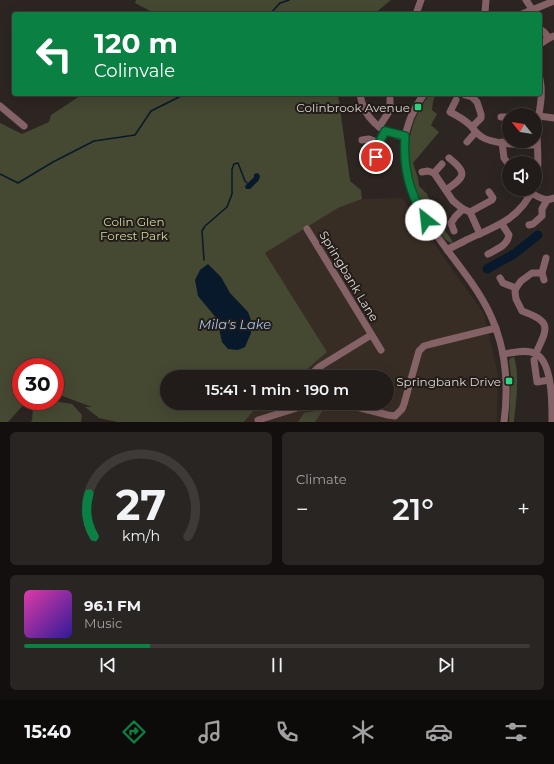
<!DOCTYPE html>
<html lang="en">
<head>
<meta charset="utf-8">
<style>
	body { margin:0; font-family:Montserrat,sans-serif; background:#292522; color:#f1f3f6; height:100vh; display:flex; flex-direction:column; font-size:15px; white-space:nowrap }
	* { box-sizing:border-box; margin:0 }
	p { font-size:13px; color:#a2a1a2 }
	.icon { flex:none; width:22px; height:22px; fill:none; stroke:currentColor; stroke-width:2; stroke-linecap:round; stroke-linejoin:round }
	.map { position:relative; height:422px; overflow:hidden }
	.sheet { display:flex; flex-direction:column; gap:10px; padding:10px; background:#120f0e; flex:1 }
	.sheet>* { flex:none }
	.top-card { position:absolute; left:12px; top:12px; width:530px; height:84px; border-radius:4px; box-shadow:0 4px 16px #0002,0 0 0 1px #3e3a38; background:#0b8043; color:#fff; overflow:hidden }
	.needle { width:26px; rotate:300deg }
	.controls { position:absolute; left:502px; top:108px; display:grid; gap:8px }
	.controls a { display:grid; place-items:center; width:40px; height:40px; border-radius:50%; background:#211c19; box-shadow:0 4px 16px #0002,0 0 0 1px #3e3a38; font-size:20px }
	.speed { position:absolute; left:12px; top:358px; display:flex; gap:8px; font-size:20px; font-weight:700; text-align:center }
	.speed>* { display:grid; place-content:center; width:52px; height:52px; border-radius:50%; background:#211c19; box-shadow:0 4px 16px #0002,0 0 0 1px #3e3a38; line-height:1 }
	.speed .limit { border:6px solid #d22; background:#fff; color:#111 }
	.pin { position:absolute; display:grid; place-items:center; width:34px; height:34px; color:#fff; margin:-17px; border:2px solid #fff; border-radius:50%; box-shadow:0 1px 4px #0007 }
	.me { position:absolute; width:44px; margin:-22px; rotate:331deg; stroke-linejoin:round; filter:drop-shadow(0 0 3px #0008) }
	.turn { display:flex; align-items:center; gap:14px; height:84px; padding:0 16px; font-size:18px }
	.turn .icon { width:52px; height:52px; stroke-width:2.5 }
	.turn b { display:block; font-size:28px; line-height:34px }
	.big { font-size:30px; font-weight:600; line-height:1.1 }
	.sheet .card { flex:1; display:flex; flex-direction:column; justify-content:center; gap:6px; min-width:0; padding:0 14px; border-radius:6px; background:#292522 }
	.sheet .dial { align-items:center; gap:0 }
	.dial svg { height:104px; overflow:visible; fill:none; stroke:#3e3a38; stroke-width:7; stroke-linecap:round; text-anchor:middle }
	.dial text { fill:#f1f3f6; stroke:none }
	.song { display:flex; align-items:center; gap:12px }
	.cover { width:48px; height:48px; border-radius:6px; background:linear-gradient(135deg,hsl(320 70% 55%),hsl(250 70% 35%)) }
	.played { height:4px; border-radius:2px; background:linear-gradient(90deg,#0b8043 25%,#3e3a38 25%) }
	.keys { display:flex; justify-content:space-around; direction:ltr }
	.heat { display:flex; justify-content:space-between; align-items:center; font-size:22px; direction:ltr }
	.sheet .tiles { flex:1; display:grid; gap:10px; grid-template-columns:1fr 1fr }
	.card:last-child { grid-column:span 2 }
	.trip { position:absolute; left:160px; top:370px; width:234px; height:40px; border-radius:20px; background:#211c19; box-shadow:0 4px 16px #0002,0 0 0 1px #3e3a38; font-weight:600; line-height:40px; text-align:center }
	.dock { display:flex; height:64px; justify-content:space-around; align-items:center; background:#0d0b0a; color:#a2a1a2 }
	.dock .icon { width:28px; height:28px }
	.dock .on { color:#0b8043 }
	.dock b { font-size:18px; color:#f1f3f6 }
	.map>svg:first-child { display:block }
	.built { fill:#382d25 }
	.green { fill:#454932 }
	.water { fill:#07192a }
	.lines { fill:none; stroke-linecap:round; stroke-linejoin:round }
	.stream { stroke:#07192a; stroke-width:1.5 }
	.river { stroke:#07192a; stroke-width:9 }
	.minor { stroke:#856266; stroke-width:7 }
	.route-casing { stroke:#07532c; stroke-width:10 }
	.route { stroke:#0b8043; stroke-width:7 }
	.poi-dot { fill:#2ed883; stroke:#231c18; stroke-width:1.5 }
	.labels { text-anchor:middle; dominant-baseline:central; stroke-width:4; stroke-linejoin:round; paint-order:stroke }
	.poi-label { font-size:12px; fill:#ddd9d6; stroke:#231c18; text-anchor:end }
	.park-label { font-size:12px; fill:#cfd8a2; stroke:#231c18 }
	.street-label { font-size:12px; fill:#ddd9d6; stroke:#231c18 }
	.water-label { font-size:13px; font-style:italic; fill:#9ec6ef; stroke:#231c18 }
</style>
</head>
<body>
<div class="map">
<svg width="554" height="422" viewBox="0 0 554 422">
	<rect width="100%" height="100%" fill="#2c2521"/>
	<!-- built -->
	<path class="built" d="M402 198 484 314 498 374 497 422H244L253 411 273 403H387V377H298L327 352 265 253 338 208 362 199Z"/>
	<!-- green -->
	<g class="green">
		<path d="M136 0H391L374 14H154V13L135 3Z"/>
		<path d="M83 94H338L350 181 361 190 362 199 338 208 265 253 327 352 298 377H167V403H273L253 411 244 422H117L99 418 85 407H92L57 394H55V367H21V401H28L26 402 8 422H0V123L22 134 49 122 51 115Z"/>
		<path d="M430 94H436L433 101 432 110 437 114 431 125 439 132 413 163 418 178 419 186 427 194 441 225 453 242 451 243C442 239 437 227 432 220 405 180 398 134 430 94Z"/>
		<path d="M514 357C520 375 516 403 514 422H509L511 376 509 360 511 358Z"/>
		<path d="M40 401H54L72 404 82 415 81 422H31L32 420 33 408Z"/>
		<path d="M323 410 315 422H298L304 413Z"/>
	</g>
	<!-- water -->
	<g class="water">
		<path d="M258 173 260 176 259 180 250 189H246L245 186 254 177V174Z"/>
		<path d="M208 264 221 277 230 293 248 312 251 320V333L245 347 238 350 228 349 222 342 217 319 198 296 195 280 200 270Z"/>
	</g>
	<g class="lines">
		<!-- stream -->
		<g class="stream">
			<path d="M270 14 280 3 289 0"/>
			<path d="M0 174 18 183 53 162 94 141 135 135 151 111 185 94"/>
			<path d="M204 260 202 231 205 226 227 207 232 194V169L234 164 238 163 245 181 247 183"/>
		</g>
		<!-- river -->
		<path class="river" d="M487 269 514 254 538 235"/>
		<!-- minor -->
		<g class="minor">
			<path d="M486 0 485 12 486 14"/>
			<path d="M526 0 532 9"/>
			<path d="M416 14 421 0"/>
			<path d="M522 14 554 1"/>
			<path d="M540 29 544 32 549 38"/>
			<path d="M540 44 549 38 554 36"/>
			<path d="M360 94C363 118 382 134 405 137"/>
			<path d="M424 94C413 109 406 126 404 144 399 212 462 256 489 312 506 347 509 384 504 422"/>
			<path d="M465 95 472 97 477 102 481 114V118L472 127"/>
			<path d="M456 100 450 112C458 116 465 120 471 126 474 130 477 134 482 137 492 144 524 145 537 145"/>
			<path d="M0 106 24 126"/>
			<path d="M539 116 554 118"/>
			<path d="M501 117H509"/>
			<path d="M379 127 390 110V99"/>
			<path d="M362 140 369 139 379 143"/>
			<path d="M467 142 475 133"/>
			<path d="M502 142 504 158 509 165"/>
			<path d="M376 168C375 154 379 143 385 131"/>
			<path d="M422 172 428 171 434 173 453 201 463 209 470 212 480 234"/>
			<path d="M434 173 442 164"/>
			<path d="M535 184C540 166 537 149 537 131 538 112 544 98 540 79"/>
			<path d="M446 190C464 177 469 174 449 158"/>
			<path d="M531 193C539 197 545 202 554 198"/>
			<path d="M470 212 492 200 493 198 489 192"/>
			<path d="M529 225 533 224 542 216V209L547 200"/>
			<path d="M307 229 381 350"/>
			<path d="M454 231 451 223 455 217 463 209"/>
			<path d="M447 250C453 246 460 244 466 240 494 227 519 220 533 189"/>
			<path d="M488 254C497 249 507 246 509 235L502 224"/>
			<path d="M500 278 503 283 516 288"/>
			<path d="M544 280 542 273 546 258"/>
			<path d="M536 353C548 327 552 322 522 311L516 299 515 292 516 288 521 281 532 273H542"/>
			<path d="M503 354C513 353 525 349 534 353 553 360 552 405 552 422"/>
			<path d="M534 360 537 382 549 380"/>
			<path d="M308 377 319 367 371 335"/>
			<path d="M341 403 388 415 395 416 402 409 404 404 419 351 424 346 431 344 496 328"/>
			<path d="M258 420 313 403"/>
		</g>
	</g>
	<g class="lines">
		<defs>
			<path id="route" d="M376 157 379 143 385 131 405 136C403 169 409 192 426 220"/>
		</defs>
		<!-- route casing -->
		<use href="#route" class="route-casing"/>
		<!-- route -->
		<use href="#route" class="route"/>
	</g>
	<!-- markers -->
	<g class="poi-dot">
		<rect x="414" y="103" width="8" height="8" rx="2"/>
		<rect x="505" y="377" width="8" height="8" rx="2"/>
	</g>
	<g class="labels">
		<!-- poi labels -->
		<g class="poi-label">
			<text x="410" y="107">Colinbrook Avenue</text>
			<text x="501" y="381">Springbank Drive</text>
		</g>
		<!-- park labels -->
		<g class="park-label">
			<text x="134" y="221">Colin Glen<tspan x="134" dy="14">Forest Park</tspan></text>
		</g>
		<!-- street labels -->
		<g class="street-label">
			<text transform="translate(349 276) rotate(59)">Springbank Lane</text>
		</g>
		<!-- water labels -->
		<g class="water-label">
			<text x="235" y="324">Mila's Lake</text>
		</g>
	</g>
</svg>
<div class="controls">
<a><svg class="needle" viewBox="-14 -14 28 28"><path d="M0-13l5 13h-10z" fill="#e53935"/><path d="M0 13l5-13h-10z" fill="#a2a1a2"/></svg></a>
<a><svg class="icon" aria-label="sound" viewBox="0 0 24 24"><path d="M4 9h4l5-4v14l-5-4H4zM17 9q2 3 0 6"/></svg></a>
</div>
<div class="speed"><div class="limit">30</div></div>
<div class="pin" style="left:376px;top:157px;background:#d93025"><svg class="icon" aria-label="arrive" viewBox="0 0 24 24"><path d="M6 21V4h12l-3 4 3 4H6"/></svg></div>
<svg class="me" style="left:426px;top:220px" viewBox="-20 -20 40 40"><circle r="19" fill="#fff"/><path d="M0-13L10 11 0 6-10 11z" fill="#0b8043"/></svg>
<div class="trip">15:41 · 1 min · 190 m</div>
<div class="top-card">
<div class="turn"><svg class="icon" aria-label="left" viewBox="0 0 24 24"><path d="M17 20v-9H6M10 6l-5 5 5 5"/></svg><div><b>120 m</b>Colinvale</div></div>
</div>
</div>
<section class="sheet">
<div class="tiles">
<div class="card dial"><svg viewBox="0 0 100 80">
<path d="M14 69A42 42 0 1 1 86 69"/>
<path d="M14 69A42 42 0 0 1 10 36" stroke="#0b8043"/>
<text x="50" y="56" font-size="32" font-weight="700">27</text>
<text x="50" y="72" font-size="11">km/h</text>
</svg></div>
<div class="card"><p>Climate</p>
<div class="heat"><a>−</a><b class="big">21°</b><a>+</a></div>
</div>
<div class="card">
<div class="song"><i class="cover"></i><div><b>96.1 FM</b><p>Music</p></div></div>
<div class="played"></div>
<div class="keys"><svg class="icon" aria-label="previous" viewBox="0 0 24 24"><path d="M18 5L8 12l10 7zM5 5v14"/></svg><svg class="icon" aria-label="pause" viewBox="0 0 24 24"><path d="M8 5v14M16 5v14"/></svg><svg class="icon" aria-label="next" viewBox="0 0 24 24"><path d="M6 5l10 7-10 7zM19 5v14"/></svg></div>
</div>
</div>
</section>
<nav class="dock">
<b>15:40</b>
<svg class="icon on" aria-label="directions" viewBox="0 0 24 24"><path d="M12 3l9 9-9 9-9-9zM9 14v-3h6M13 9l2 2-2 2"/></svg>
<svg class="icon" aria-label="music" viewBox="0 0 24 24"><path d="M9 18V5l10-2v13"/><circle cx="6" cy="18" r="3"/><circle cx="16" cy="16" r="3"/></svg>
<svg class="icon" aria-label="phone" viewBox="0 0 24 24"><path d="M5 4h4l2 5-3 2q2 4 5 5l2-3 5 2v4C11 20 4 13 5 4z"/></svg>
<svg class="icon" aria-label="climate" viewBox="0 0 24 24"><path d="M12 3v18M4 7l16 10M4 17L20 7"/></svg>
<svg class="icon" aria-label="car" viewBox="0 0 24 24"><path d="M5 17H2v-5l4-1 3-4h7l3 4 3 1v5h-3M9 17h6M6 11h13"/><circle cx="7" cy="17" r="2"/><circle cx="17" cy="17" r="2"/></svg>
<svg class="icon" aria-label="filters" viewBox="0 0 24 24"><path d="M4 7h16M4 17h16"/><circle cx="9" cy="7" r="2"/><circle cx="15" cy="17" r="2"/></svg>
</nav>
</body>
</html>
